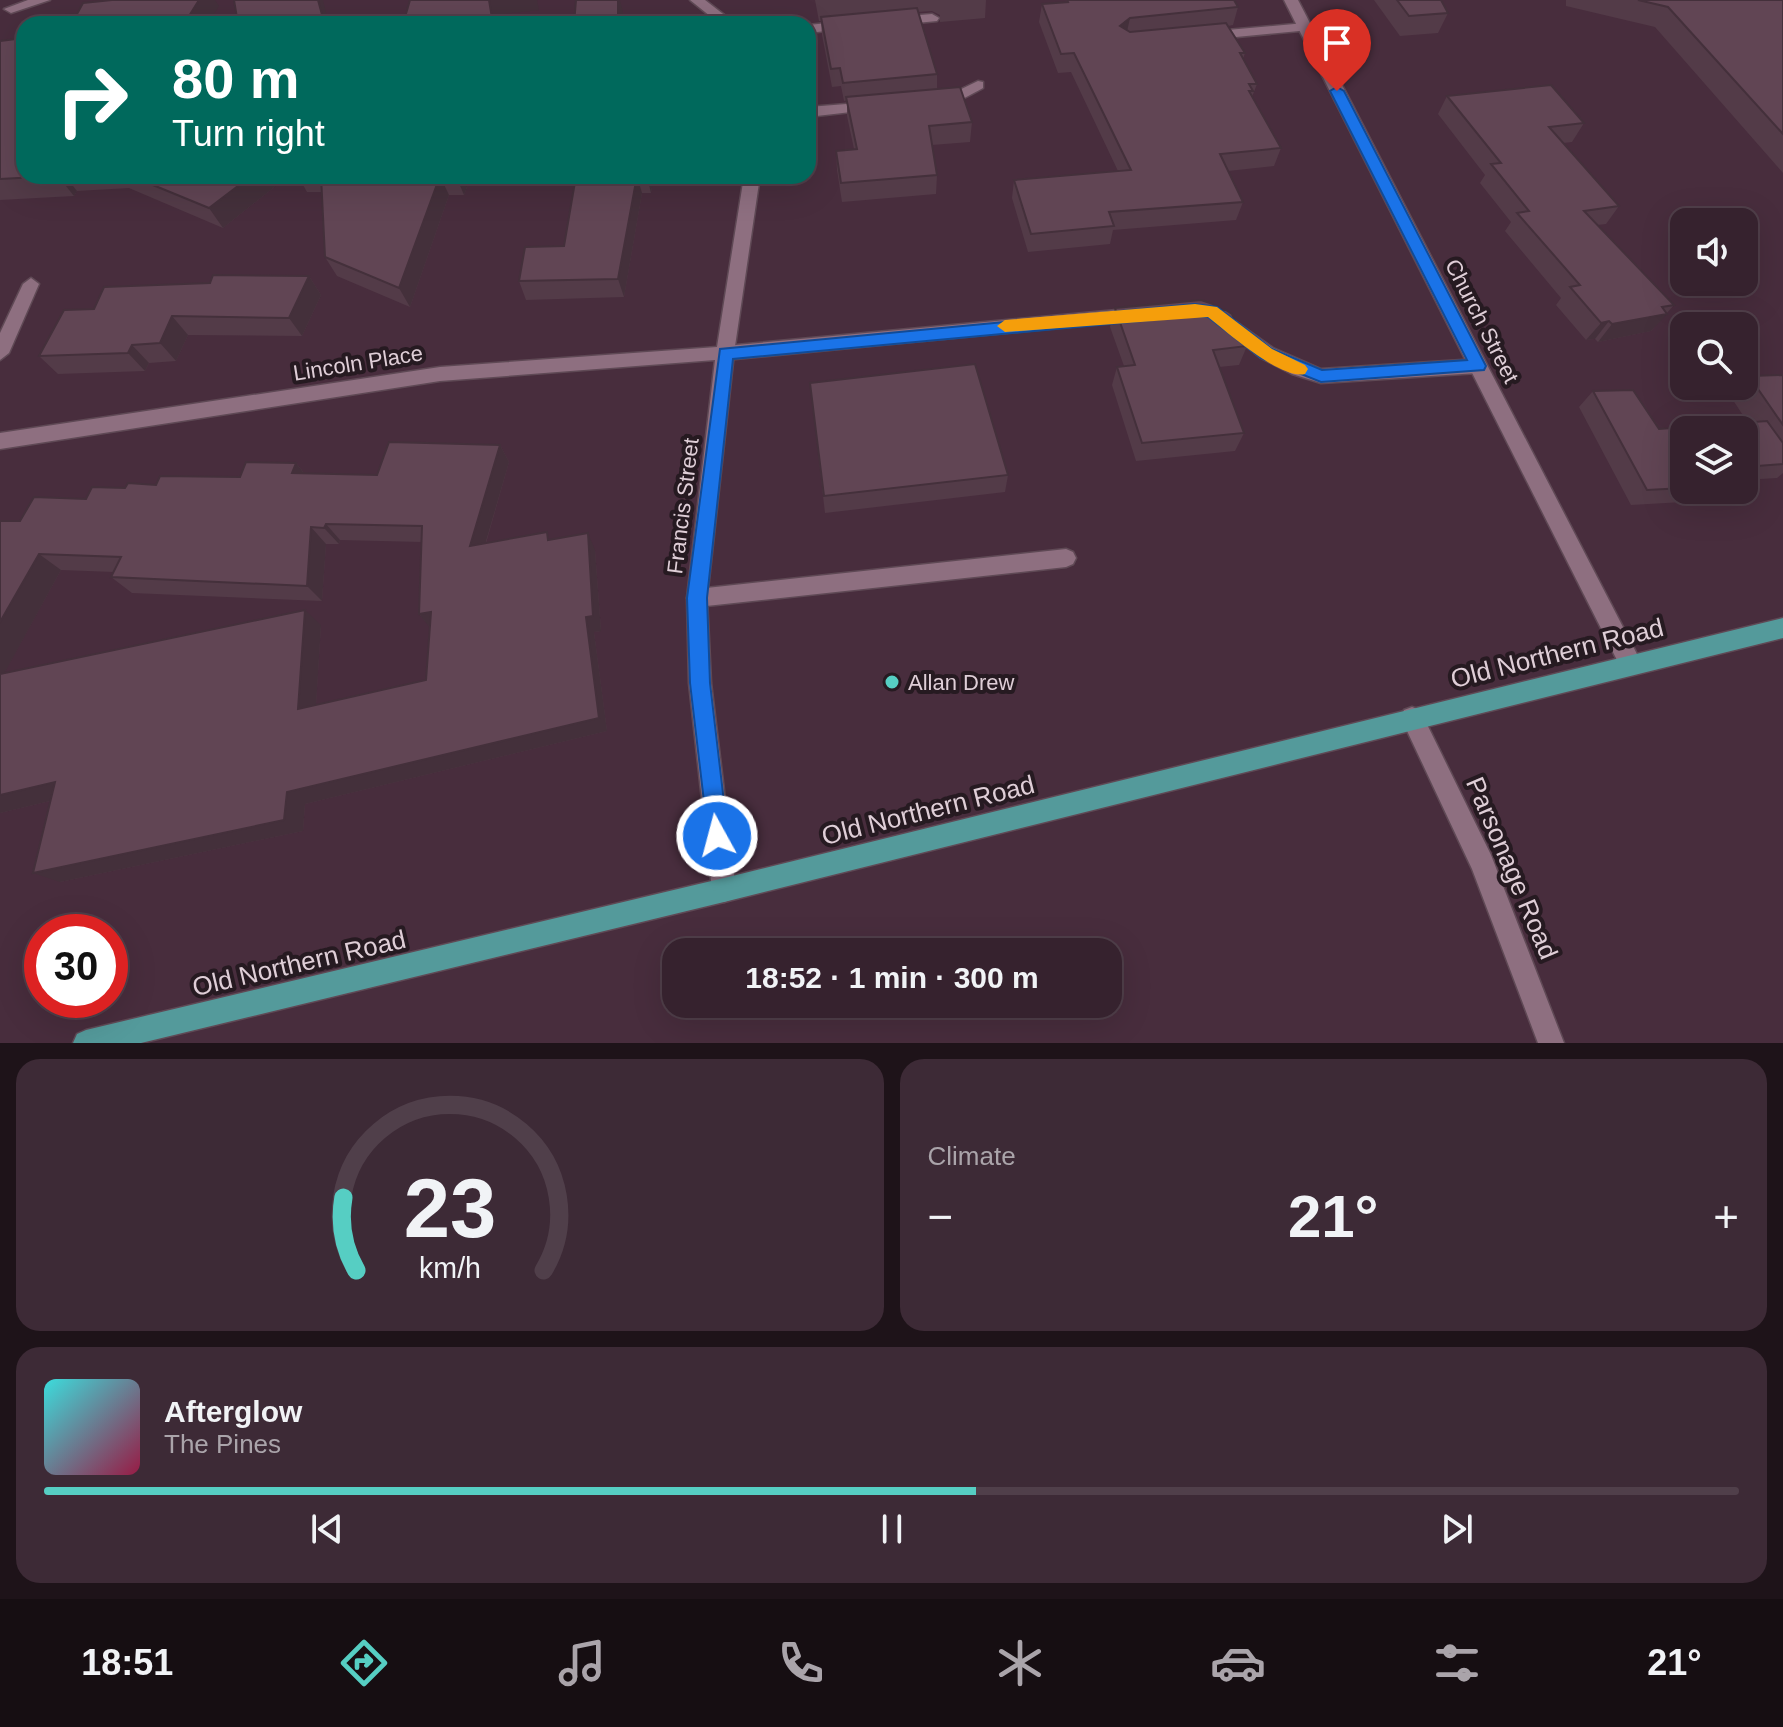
<!DOCTYPE html>
<html lang="en">
<head>
<meta charset="utf-8">
<style>
	body { margin:0; font-family:Helvetica,sans-serif; background:#3d2a36; color:#f1f3f6; height:100vh; display:flex; flex-direction:column; font-size:30px; white-space:nowrap }
	* { box-sizing:border-box; margin:0 }
	p { font-size:26px; color:#aaa4aa }
	.icon { flex:none; width:44px; height:44px; fill:none; stroke:currentColor; stroke-width:2; stroke-linecap:round; stroke-linejoin:round }
	.map { position:relative; height:1043px; overflow:hidden }
	.side { display:flex; flex-direction:column; gap:16px; padding:16px; background:#1e1319; flex:1 }
	.side>* { flex:none }
	.banner { position:absolute; left:16px; top:16px; width:800px; height:168px; border-radius:24px; box-shadow:0 8px 32px #0002,0 0 0 2px #503f4a; background:#00695c; color:#fff; overflow:hidden }
	.controls { position:absolute; left:1670px; top:208px; display:grid; gap:16px }
	.controls a { display:grid; place-items:center; width:88px; height:88px; border-radius:16px; background:#36222e; box-shadow:0 8px 32px #0002,0 0 0 2px #503f4a; font-size:40px }
	.speed { position:absolute; left:24px; top:914px; display:flex; gap:16px; font-size:40px; font-weight:700; text-align:center }
	.speed>* { display:grid; place-content:center; width:104px; height:104px; border-radius:50%; background:#36222e; box-shadow:0 8px 32px #0002,0 0 0 2px #503f4a; line-height:1 }
	.speed .limit { border:12px solid #d22; background:#fff; color:#111 }
	.pin { position:absolute; display:grid; place-items:center; width:68px; height:68px; color:#fff; margin:-82px -34px; border-radius:50% 50% 50% 0; rotate:-45deg; box-shadow:0 0 8px #0007 }
	.pin .icon { rotate:45deg }
	.me { position:absolute; width:88px; margin:-44px; rotate:353deg; stroke-linejoin:round; filter:drop-shadow(0 0 6px #0008) }
	.turn { display:flex; align-items:center; gap:28px; height:168px; padding:0 24px; font-size:36px }
	.turn .icon { width:104px; height:104px; stroke-width:2.5 }
	.turn b { display:block; font-size:56px; line-height:68px }
	.big { font-size:60px; font-weight:700; line-height:1.1 }
	.side .tile { flex:1; display:flex; flex-direction:column; justify-content:center; gap:12px; min-width:0; padding:0 28px; border-radius:24px; background:#3d2a36 }
	.side .dial { align-items:center; gap:0 }
	.dial svg { height:208px; overflow:visible; fill:none; stroke:#503f4a; stroke-width:7; stroke-linecap:round; text-anchor:middle }
	.dial text { fill:#f1f3f6; stroke:none }
	.song { display:flex; align-items:center; gap:24px }
	.cover { width:96px; height:96px; border-radius:12px; background:linear-gradient(135deg,hsl(180 70% 55%),hsl(340 70% 35%)) }
	.played { height:8px; border-radius:4px; background:linear-gradient(90deg,#56cec3 55%,#503f4a 55%) }
	.keys { display:flex; justify-content:space-around; direction:ltr }
	.heat { display:flex; justify-content:space-between; align-items:center; font-size:44px; direction:ltr }
	.side .tiles { flex:1; display:grid; gap:16px; grid-template-columns:1fr 1fr }
	.tile:last-child { grid-column:span 2 }
	.trip { position:absolute; left:662px; top:938px; width:460px; height:80px; border-radius:24px; background:#36222e; box-shadow:0 8px 32px #0002,0 0 0 2px #503f4a; font-weight:700; line-height:80px; text-align:center }
	.tab-bar { display:flex; height:128px; justify-content:space-around; align-items:center; background:#160e12; color:#aaa4aa }
	.tab-bar .icon { width:56px; height:56px }
	.tab-bar .active { color:#56cec3 }
	.tab-bar b { font-size:36px; color:#f1f3f6 }
	.map>svg:first-child { display:block }
	.lines { fill:none; stroke-linecap:round; stroke-linejoin:round }
	.service-casing { stroke:#5f4955; stroke-width:3 }
	.minor-casing { stroke:#5f4955; stroke-width:3 }
	.tertiary-casing { stroke:#5f4955; stroke-width:3 }
	.primary-casing { stroke:#5f4955; stroke-width:3 }
	.service { fill:#8e6f80; fill-rule:evenodd }
	.minor { fill:#8e6f80; fill-rule:evenodd }
	.tertiary { fill:#8e6f80; fill-rule:evenodd }
	.primary { fill:#549a9b; fill-rule:evenodd }
	.wall { fill:#533b48; fill-rule:evenodd }
	.shaded-wall { fill:#44303b }
	.building { fill:#614554; stroke:#44303b; stroke-width:2 }
	.route { fill:#1a73e8; stroke:#114b97; stroke-width:2 }
	.slow { fill:#f59e0b }
	.poi-dot { fill:#56cec3; stroke:#261a21; stroke-width:3 }
	.labels { text-anchor:middle; dominant-baseline:central; stroke-width:8; stroke-linejoin:round; paint-order:stroke }
	.street-label { font-size:22px; fill:#dfced7; stroke:#261a21 }
	.poi-label { font-size:22px; fill:#dfced7; stroke:#261a21; text-anchor:start }
	.near-street-label { font-size:26px; fill:#dfced7; stroke:#261a21 }
</style>
</head>
<body>
<div class="map">
<svg width="1783" height="1043" viewBox="0 0 1783 1043">
	<rect width="100%" height="100%" fill="#482d3d"/>
	<g class="lines">
		<defs>
			<g id="service">
				<path d="M932 14 939 18 937 21 896 25 889 21 896 17Z"/>
				<path d="M848 21 855 25 853 28 808 33V25Z"/>
				<path d="M1305 23 1310 24V30L1205 40 1198 36 1205 32Z"/>
				<path d="M978 81 983 82V88C968 96 944 112 928 100L930 97 951 94Z"/>
				<path d="M872 102 877 103V109L808 117V107Z"/>
				<path d="M1139 308 1148 314 1139 320 725 360 716 353 725 346Z"/>
				<path d="M1218 309 1273 348 1321 369 1478 359 1487 366 1478 373 1321 383 1292 374 1261 358 1212 319 1209 315Z"/>
				<path d="M1066 549 1073 552 1076 558 1073 564 1066 567 697 607 690 605 687 598 690 591 697 589Z"/>
			</g>
			<g id="minor">
				<path d="M28 0H50L11 13 4 9Z"/>
				<path d="M690 0H705L736 24H720Z"/>
				<path d="M1284 0H1298L1638 656 1641 663 1638 670 1630 673 1622 670Z"/>
				<path d="M744 176H760L734 353 707 598 711 683 736 890 733 899 724 902 715 899 712 890 689 683 687 598 715 360 440 381 0 449V433L440 367 717 347Z"/>
				<path d="M31 278 39 284 9 353 0 360V333L23 284Z"/>
			</g>
			<path id="tertiary" d="M1412 707 1420 710 1491 855 1564 1043H1538L1472 869 1401 718 1404 710Z"/>
			<path id="primary" d="M1783 618V638L724 902 141 1043H73L77 1034 86 1030 724 878Z"/>
		</defs>
		<!-- service casing -->
		<use href="#service" class="service-casing"/>
		<!-- minor casing -->
		<use href="#minor" class="minor-casing"/>
		<!-- tertiary casing -->
		<use href="#tertiary" class="tertiary-casing"/>
		<!-- primary casing -->
		<use href="#primary" class="primary-casing"/>
		<!-- service -->
		<use href="#service" class="service"/>
		<!-- minor -->
		<use href="#minor" class="minor"/>
		<!-- tertiary -->
		<use href="#tertiary" class="tertiary"/>
		<!-- primary -->
		<use href="#primary" class="primary"/>
	</g>
	<!-- wall -->
	<g class="wall">
		<path d="M815 0H986L985 18 940 22V15L932 11 918 12 937 74V89L972 122 970 142 932 145 937 175 936 194 842 202 837 170 836 151 854 149 847 116V100L844 101 841 86 832 87 822 35 821 21H819Z"/>
		<path d="M1066 0H1234L1238 7 1233 25 1228 26 1245 53 1243 59 1257 84 1252 97 1281 148 1274 166 1228 171 1243 202 1236 220 1113 230 1110 244 1028 252 1012 198 1014 180 1118 171 1071 72 1058 73 1039 22 1042 4 1066 2Z"/>
		<path d="M1374 0H1441L1448 13 1438 33 1400 36Z"/>
		<path d="M1566 0H1783V173L1655 27 1566 6Z"/>
		<path d="M0 41 24 176H288L223 228 129 188 77 191 74 196 0 200Z"/>
		<path d="M1447 96 1584 123 1572 142 1563 143 1619 206 1606 224 1597 225 1674 305 1651 331 1598 342 1595 339 1586 340 1556 305 1561 298 1505 231 1511 222 1480 183 1485 175 1438 114Z"/>
		<path d="M298 176H471L464 195H449L410 307 337 276 325 257 322 192H307Z"/>
		<path d="M576 176H654L651 193H642L624 297 526 300 519 281 564 246Z"/>
		<path d="M309 276 321 295 302 336 188 335 176 361 149 363 145 371 58 374 39 356 94 309Z"/>
		<path d="M1115 308 1215 309 1247 346 1239 365 1219 367 1244 433 1235 451 1136 461 1112 385 1117 367 1124 366 1110 327Z"/>
		<path d="M1783 375V473L1777 478 1744 480V430H1684V490H1697L1683 502 1631 505 1579 407 1593 391 1659 429 1748 423 1729 394 1738 386H1744V380L1749 376Z"/>
		<path d="M810 383 1008 475 1005 492 825 513Z"/>
		<path d="M500 445 509 462 486 543 551 540 595 550 601 631 594 632 607 731 305 804 303 831 60 882 50 801 0 813V521H20L86 499 125 488 240 477 296 463 304 473 377 475ZM340 540 422 542 419 614 430 627 426 680 316 705 321 625 4 673 61 570 114 572 111 577 132 593 322 601 326 544H339Z"/>
	</g>
	<!-- shaded-wall -->
	<g class="shaded-wall">
		<path d="M199 0H215L219 6 208 24H184Z"/>
		<path d="M318 0H323L329 24H314Z"/>
		<path d="M489 0H537L539 10 495 15 496 24H493Z"/>
		<path d="M618 0H620L623 12V24L618 18Z"/>
		<path d="M1130 18 1126 36 1120 26Z"/>
		<path d="M58 176H65L77 191 74 196Z"/>
		<path d="M251 176H288L223 228 209 208Z"/>
		<path d="M440 176 449 195 410 307 399 288Z"/>
		<path d="M456 176H471L464 195Z"/>
		<path d="M637 176 642 193 624 297 618 279Z"/>
		<path d="M647 176H654L651 193Z"/>
		<path d="M309 276 321 295 302 336 289 318Z"/>
		<path d="M1667 314 1651 331 1598 342 1612 324Z"/>
		<path d="M172 316 188 335 176 361 160 343Z"/>
		<path d="M1609 321 1595 339 1586 340 1601 323Z"/>
		<path d="M132 345 149 363 145 371 128 353Z"/>
		<path d="M500 445 509 462 480 562 470 546Z"/>
		<path d="M296 463 310 481 292 473Z"/>
		<path d="M326 524 340 540 339 544 324 528Z"/>
		<path d="M311 527 326 544 322 601 307 586Z"/>
		<path d="M588 533 595 550 601 631 594 632 607 731 305 804 303 831 60 882 33 873 287 792 586 617Z"/>
		<path d="M39 554 61 570 0 681V622Z"/>
		<path d="M305 610 321 625 315 722 298 709Z"/>
		<path d="M431 612V629L419 614Z"/>
		<path d="M55 782 79 794 0 813V795Z"/>
	</g>
	<!-- building -->
	<g class="building">
		<path d="M112 0H199L184 24H60L65 15 77 14 83 3Z"/>
		<path d="M234 0H318L324 22 314 24H238Z"/>
		<path d="M410 0H489L493 24H403Z"/>
		<path d="M576 0H618V18L636 16V24H574Z"/>
		<path d="M1067 0H1234L1238 7 1130 18 1120 26 1130 32 1226 23 1245 53H1240L1257 84H1249L1253 91H1249L1281 148 1220 154 1243 202 1109 212 1114 226 1031 234 1014 180 1131 170 1074 53 1061 54 1042 4 1068 2Z"/>
		<path d="M1397 0H1441L1448 13 1409 16Z"/>
		<path d="M1638 0H1783V134L1668 7Z"/>
		<path d="M917 8 937 74 843 83 840 68 831 69 821 17Z"/>
		<path d="M24 38V176H55L0 179V41Z"/>
		<path d="M1551 85 1584 123 1549 127 1619 206 1584 211 1674 305 1662 307 1667 314 1612 324 1609 321 1601 323 1570 287 1580 285 1517 213 1529 211 1491 164 1501 163 1447 96Z"/>
		<path d="M960 87 972 122 929 126 937 175 841 183 836 151 857 149 846 97Z"/>
		<path d="M131 176H251L209 208Z"/>
		<path d="M321 176H440L399 288 325 257Z"/>
		<path d="M576 176H637L618 279 519 281 525 247 564 246Z"/>
		<path d="M213 275 309 276 289 318 172 316 160 343 132 345 128 353 39 356 64 310 94 309 104 287 210 283Z"/>
		<path d="M1201 300 1213 304 1215 309 1226 310 1232 314 1247 346 1213 350 1244 433 1142 443 1117 367 1135 365 1115 308Z"/>
		<path d="M975 364 1008 475 824 496 810 383Z"/>
		<path d="M1783 375V425L1749 376Z"/>
		<path d="M1633 390 1659 429 1767 421 1783 443V464L1744 467V430H1684V488L1647 490 1593 391Z"/>
		<path d="M389 442 500 445 470 546 547 532 548 540 588 533 593 616 586 617 599 718 287 792 284 820 33 873 55 782 0 795V674L305 610 298 709 426 680 431 612 419 614 422 526 326 524 324 528 311 527 307 586 111 577 121 557 39 554 0 622V521H20L34 497 86 499 92 487 125 488 128 483 156 485 160 476 240 477 246 462 296 463 292 473 377 475Z"/>
	</g>
	<!-- route -->
	<path class="route" d="M1337 87 1344 91 1486 366 1484 370 1321 382 1261 358 1208 317 1195 316 733 359 707 598 710 683 728 836 725 844 717 847 709 844 690 683 687 598 720 349 1195 304 1217 307 1272 349 1322 370 1467 360 1330 91Z"/>
	<!-- slow -->
	<path class="slow" d="M1195 304 1217 307 1272 349 1305 365 1308 369 1305 374C1281 380 1227 332 1208 317L1005 332 997 326 1005 320Z"/>
	<!-- markers -->
	<circle class="poi-dot" cx="892" cy="682" r="8"/>
	<g class="labels">
		<!-- street labels -->
		<g class="street-label">
			<text transform="translate(1482 321) rotate(63)">Church Street</text>
			<text transform="translate(358 363) rotate(-9)">Lincoln Place</text>
			<text transform="translate(683 506) rotate(-83)">Francis Street</text>
		</g>
		<!-- poi labels -->
		<g class="poi-label">
			<text x="908" y="682">Allan Drew</text>
		</g>
		<!-- near-street labels -->
		<g class="near-street-label">
			<text transform="translate(1557 653) rotate(-14)">Old Northern Road</text>
			<text transform="translate(928 810) rotate(-14)">Old Northern Road</text>
			<text transform="translate(1512 868) rotate(67)">Parsonage Road</text>
			<text transform="translate(299 963) rotate(-13)">Old Northern Road</text>
		</g>
	</g>
</svg>
<div class="controls">
<a><svg class="icon" aria-label="sound" viewBox="0 0 24 24"><path d="M4 9h4l5-4v14l-5-4H4zM17 9q2 3 0 6"/></svg></a>
<a><svg class="icon" aria-label="search" viewBox="0 0 24 24"><circle cx="10" cy="10" r="6"/><path d="M15 15l6 6"/></svg></a>
<a><svg class="icon" aria-label="layers" viewBox="0 0 24 24"><path d="M12 4l9 5-9 5-9-5zM3 14l9 5 9-5"/></svg></a>
</div>
<div class="speed"><div class="limit">30</div></div>
<div class="pin" style="left:1337px;top:91px;background:#d93025"><svg class="icon" aria-label="arrive" viewBox="0 0 24 24"><path d="M6 21V4h12l-3 4 3 4H6"/></svg></div>
<svg class="me" style="left:717px;top:836px" viewBox="-20 -20 40 40"><circle r="17" fill="#1a73e8" stroke="#fff" stroke-width="3"/><path d="M0-11L8 9 0 5-8 9z" fill="#fff"/></svg>
<div class="trip">18:52 · 1 min · 300 m</div>
<div class="banner">
<div class="turn"><svg class="icon" aria-label="right" viewBox="0 0 24 24"><path d="M7 20v-9h11M14 6l5 5-5 5"/></svg><div><b>80 m</b>Turn right</div></div>
</div>
</div>
<section class="side">
<div class="tiles">
<div class="tile dial"><svg viewBox="0 0 100 80">
<path d="M14 69A42 42 0 1 1 86 69"/>
<path d="M14 69A42 42 0 0 1 9 41" stroke="#56cec3"/>
<text x="50" y="56" font-size="32" font-weight="700">23</text>
<text x="50" y="72" font-size="11">km/h</text>
</svg></div>
<div class="tile"><p>Climate</p>
<div class="heat"><a>−</a><b class="big">21°</b><a>+</a></div>
</div>
<div class="tile">
<div class="song"><i class="cover"></i><div><b>Afterglow</b><p>The Pines</p></div></div>
<div class="played"></div>
<div class="keys"><svg class="icon" aria-label="previous" viewBox="0 0 24 24"><path d="M18 5L8 12l10 7zM5 5v14"/></svg><svg class="icon" aria-label="pause" viewBox="0 0 24 24"><path d="M8 5v14M16 5v14"/></svg><svg class="icon" aria-label="next" viewBox="0 0 24 24"><path d="M6 5l10 7-10 7zM19 5v14"/></svg></div>
</div>
</div>
</section>
<nav class="tab-bar">
<b>18:51</b>
<svg class="icon active" aria-label="directions" viewBox="0 0 24 24"><path d="M12 3l9 9-9 9-9-9zM9 14v-3h6M13 9l2 2-2 2"/></svg>
<svg class="icon" aria-label="music" viewBox="0 0 24 24"><path d="M9 18V5l10-2v13"/><circle cx="6" cy="18" r="3"/><circle cx="16" cy="16" r="3"/></svg>
<svg class="icon" aria-label="phone" viewBox="0 0 24 24"><path d="M5 4h4l2 5-3 2q2 4 5 5l2-3 5 2v4C11 20 4 13 5 4z"/></svg>
<svg class="icon" aria-label="climate" viewBox="0 0 24 24"><path d="M12 3v18M4 7l16 10M4 17L20 7"/></svg>
<svg class="icon" aria-label="car" viewBox="0 0 24 24"><path d="M5 17H2v-5l4-1 3-4h7l3 4 3 1v5h-3M9 17h6M6 11h13"/><circle cx="7" cy="17" r="2"/><circle cx="17" cy="17" r="2"/></svg>
<svg class="icon" aria-label="filters" viewBox="0 0 24 24"><path d="M4 7h16M4 17h16"/><circle cx="9" cy="7" r="2"/><circle cx="15" cy="17" r="2"/></svg>
<b>21°</b>
</nav>
</body>
</html>
